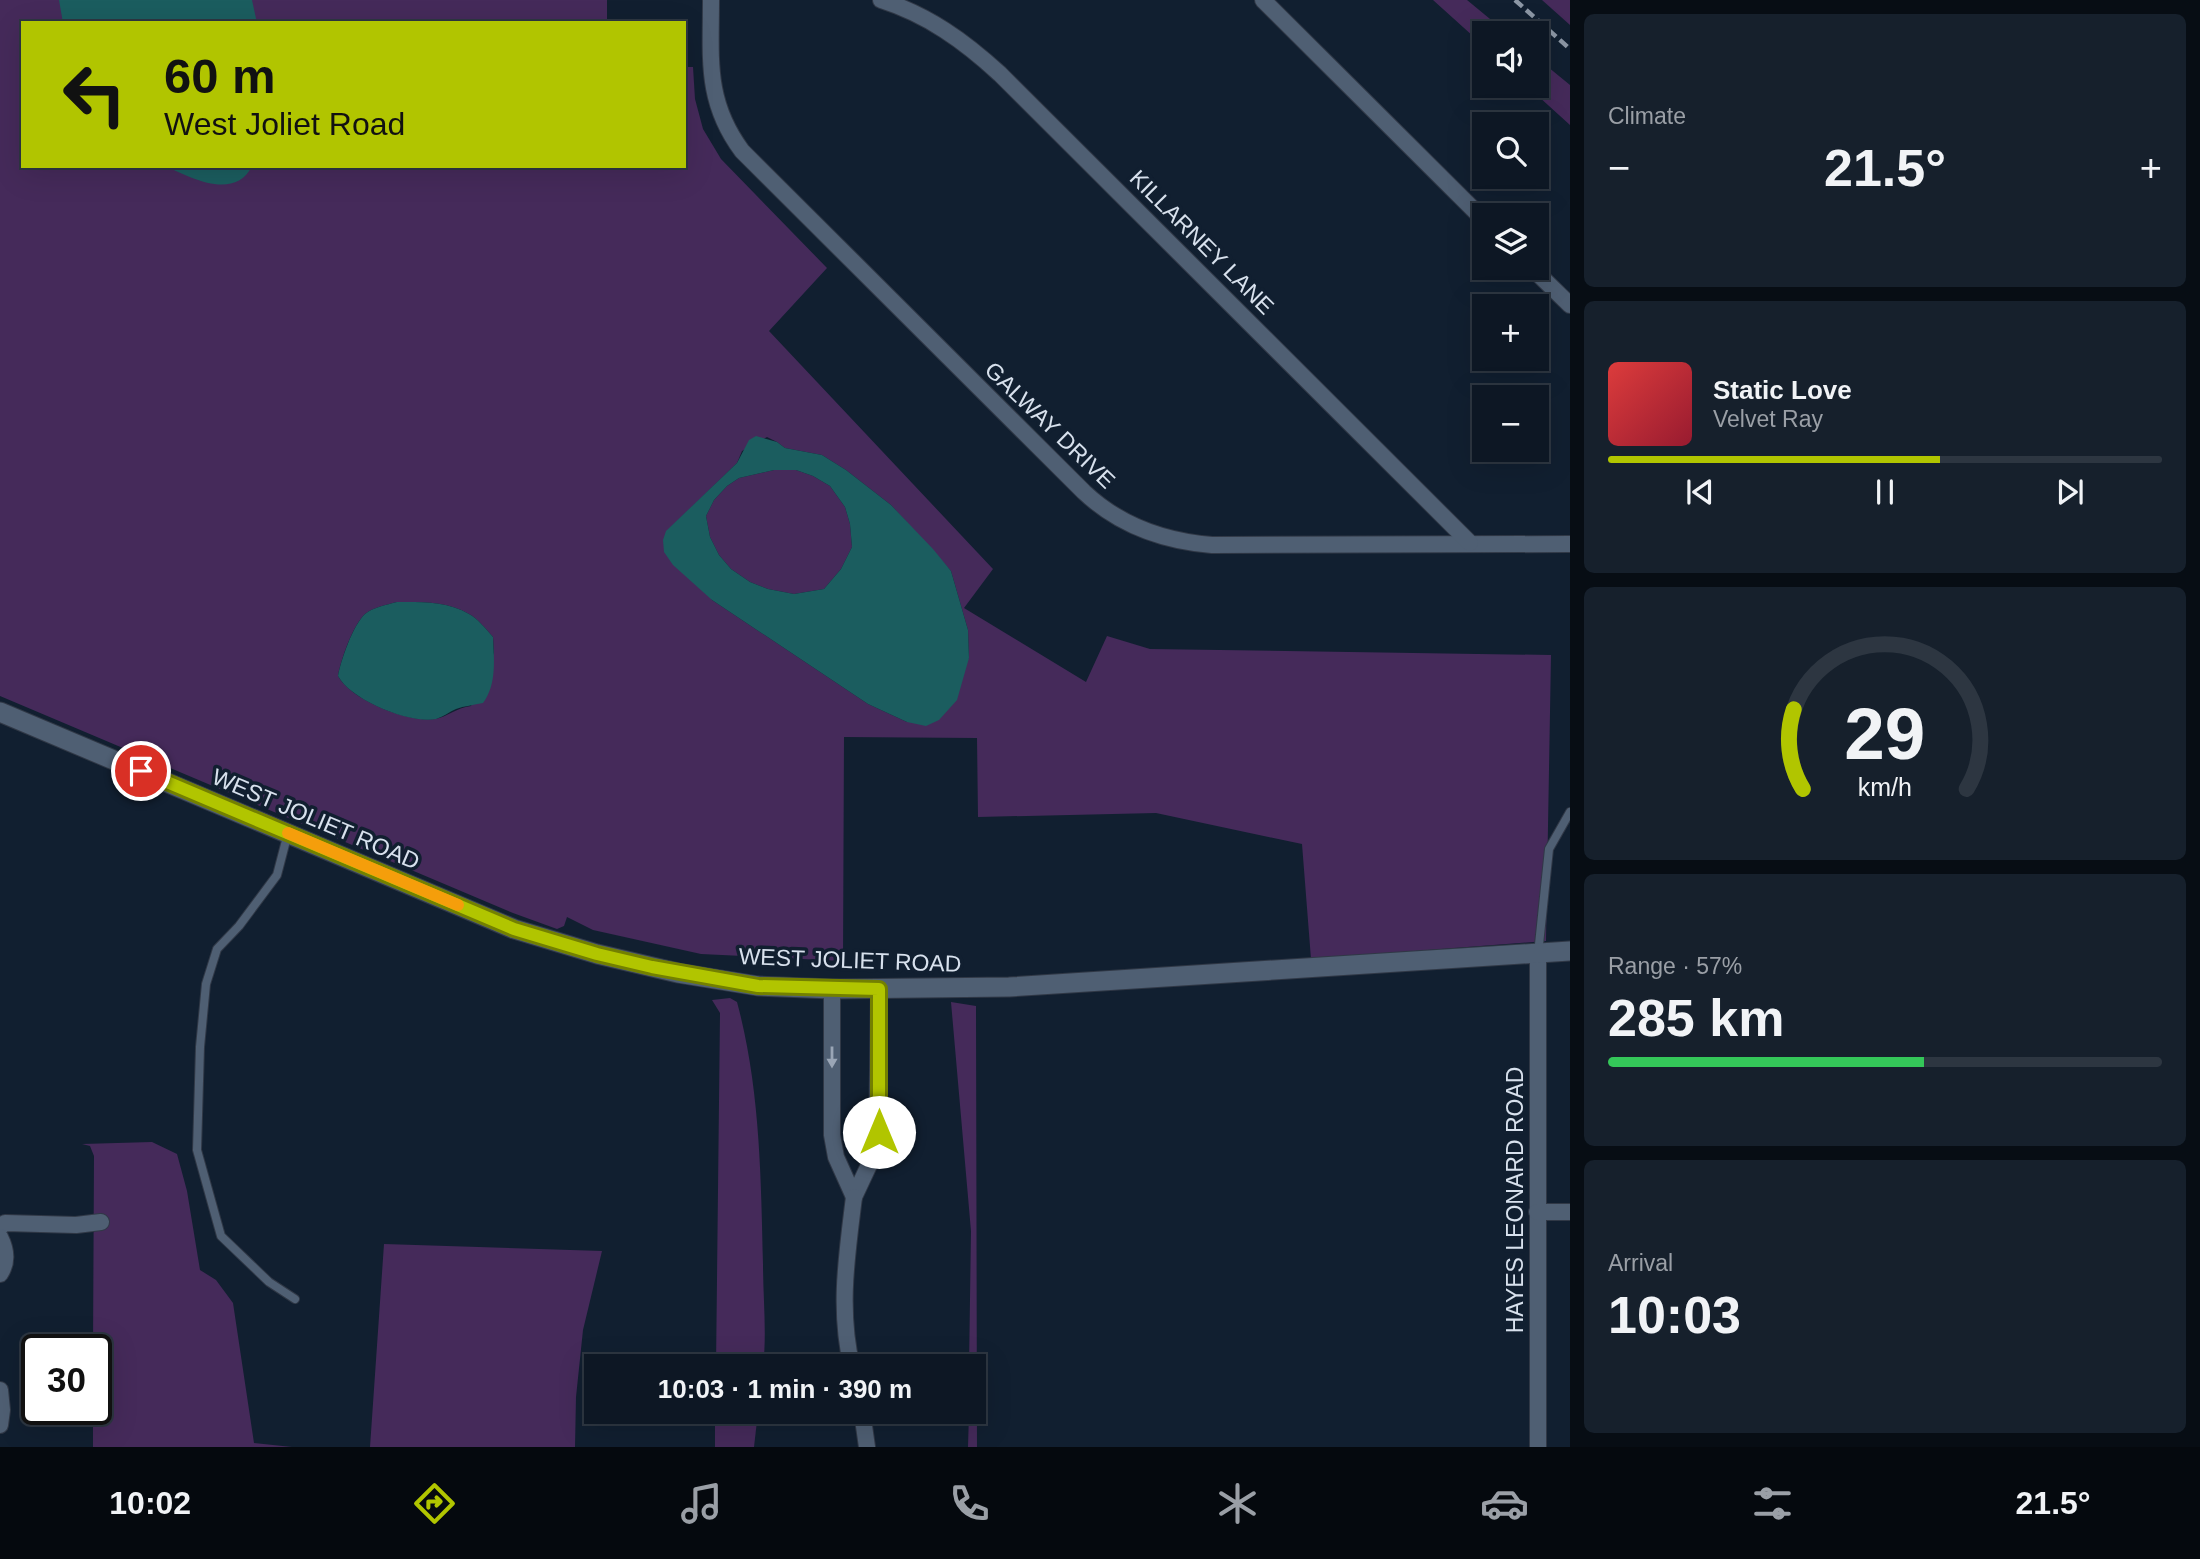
<!DOCTYPE html>
<html lang="en">
<head>
<meta charset="utf-8">
<style>
	body { margin:0; font-family:Helvetica,sans-serif; background:#16202c; color:#f1f3f6; height:100vh; display:flex; flex-direction:column; font-size:26px; white-space:nowrap }
	* { box-sizing:border-box; margin:0 }
	p { font-size:23px; color:#9a9fa6 }
	.icon { flex:none; width:38px; height:38px; fill:none; stroke:currentColor; stroke-width:2; stroke-linecap:round; stroke-linejoin:round }
	.map { position:relative; flex:1; overflow:hidden }
	.panel { display:flex; flex-direction:column; gap:14px; padding:14px; background:#070d14; width:630px }
	.panel>* { flex:none }
	.hud { position:absolute; left:21px; top:21px; width:665px; height:147px; border-radius:0px; box-shadow:0 7px 28px #0002,0 0 0 2px #2d3641; background:#b1c500; color:#111; overflow:hidden }
	.tools { position:absolute; left:1472px; top:21px; display:grid; gap:14px }
	.tools a { display:grid; place-items:center; width:77px; height:77px; border-radius:0px; background:#0d1724; box-shadow:0 7px 28px #0002,0 0 0 2px #2d3641; font-size:35px }
	.speed { position:absolute; left:21px; top:1334px; display:flex; gap:14px; font-size:35px; font-weight:700; text-align:center }
	.speed>* { display:grid; place-content:center; width:91px; height:91px; border-radius:50%; background:#0d1724; box-shadow:0 7px 28px #0002,0 0 0 2px #2d3641; line-height:1 }
	.speed .limit { border:4px solid #111; border-radius:10px; background:#fff; color:#111 }
	.pin { position:absolute; display:grid; place-items:center; width:60px; height:60px; color:#fff; margin:-30px; border:4px solid #fff; border-radius:50%; box-shadow:0 2px 7px #0007 }
	.me { position:absolute; width:77px; margin:-38px; rotate:0deg; stroke-linejoin:round; filter:drop-shadow(0 0 5px #0008) }
	.turn { display:flex; align-items:center; gap:24px; height:147px; padding:0 28px; font-size:32px }
	.turn .icon { width:91px; height:91px; stroke-width:2.5 }
	.turn b { display:block; font-size:49px; line-height:60px }
	.big { font-size:52px; font-weight:800; line-height:1.1 }
	.panel .tile { flex:1; display:flex; flex-direction:column; justify-content:center; gap:10px; min-width:0; padding:0 24px; border-radius:10px; background:#16202c }
	.panel .dial { align-items:center; gap:0 }
	.dial svg { height:182px; overflow:visible; fill:none; stroke:#2d3641; stroke-width:7; stroke-linecap:round; text-anchor:middle }
	.dial text { fill:#f1f3f6; stroke:none }
	.song { display:flex; align-items:center; gap:21px }
	.cover { width:84px; height:84px; border-radius:10px; background:linear-gradient(135deg,hsl(0 70% 55%),hsl(350 70% 35%)) }
	.played { height:7px; border-radius:4px; background:linear-gradient(90deg,#b1c500 60%,#2d3641 60%) }
	.keys { display:flex; justify-content:space-around; direction:ltr }
	.heat { display:flex; justify-content:space-between; align-items:center; font-size:38px; direction:ltr }
	.charge { height:10px; border-radius:5px; background:linear-gradient(90deg,#34c759 57%,#2d3641 0) }
	.trip { position:absolute; left:584px; top:1354px; width:402px; height:70px; border-radius:0px; background:#0d1724; box-shadow:0 7px 28px #0002,0 0 0 2px #2d3641; font-weight:800; line-height:70px; text-align:center }
	.dock { display:flex; height:112px; justify-content:space-around; align-items:center; background:#05090e; color:#9a9fa6 }
	.dock .icon { width:49px; height:49px }
	.dock .active { color:#b1c500 }
	.dock b { font-size:32px; color:#f1f3f6 }
	main { display:flex; flex:1; min-height:0 }
	.map>svg:first-child { display:block }
	.green { fill:#452a5a; fill-rule:evenodd }
	.water { fill:#1b5d5f; fill-rule:evenodd }
	.lines { fill:none; stroke-linecap:round; stroke-linejoin:round }
	.service-casing { stroke:#303846; stroke-width:10 }
	.minor-casing { stroke:#303846; stroke-width:18 }
	.secondary-casing { stroke:#303846; stroke-width:21 }
	.service { stroke:#4f5f73; stroke-width:8 }
	.minor { stroke:#4f5f73; stroke-width:16 }
	.secondary { stroke:#4f5f73; stroke-width:19 }
	.rail { stroke:#8c97a5; stroke-width:4.5; stroke-dasharray:10 5; stroke-linecap:butt }
	.oneway { fill:#9aa6b6 }
	.route-casing { stroke:#738000; stroke-width:18 }
	.route { stroke:#b1c500; stroke-width:12 }
	.slow { stroke:#f59e0b; stroke-width:12 }
	.labels { text-anchor:middle; dominant-baseline:central; stroke-width:7; stroke-linejoin:round; paint-order:stroke }
	.street-label { font-size:23px; fill:#d8e1ed; stroke:#111f30 }
</style>
</head>
<body>
<main>
<div class="map">
<svg width="1570" height="1447" viewBox="0 0 1570 1447">
	<rect width="100%" height="100%" fill="#111f30"/>
	<!-- green -->
	<g class="green">
		<path d="M0 0H607V23H23V166H684V67H693L695 99 703 129 721 159 827 268 769 331 993 569 964 608 1086 682 1107 636 1150 649 1551 655 1546 941 1311 959 1302 844 1156 813 978 817 977 738 844 737 843 961 701 954 593 930 567 917 564 926 557 929 513 913 0 696ZM767 437 777 442 785 448 822 455 846 470 891 505 951 571 968 630 969 658 907 722 868 704 712 600 667 531 737 463 742 451ZM397 602C420 602 448 601 469 614 478 619 486 629 493 637L494 653 471 706C456 708 447 717 435 719 408 723 351 700 338 676 341 659 353 625 365 614 374 607 386 605 397 602Z"/>
		<path d="M1433 0H1467L1507 33H1484V46Z"/>
		<path d="M1542 0H1570V25Z"/>
		<path d="M1537 58 1570 85V125L1527 86H1536Z"/>
		<path d="M774 470H796L813 476 830 486 845 507 850 524 852 547 841 569 824 589 794 594 768 589 750 582 731 569 719 555 710 537 706 516 714 500 727 486 739 478Z"/>
		<path d="M730 998 737 1002C760 1087 761 1176 763 1264 763 1298 767 1333 763 1367H716L720 1013 712 1000Z"/>
		<path d="M951 1002 976 1006 977 1447H968L969 1412H975V1367H969L971 1231Z"/>
		<path d="M152 1142 177 1154 187 1191 200 1270 216 1280 233 1303 254 1443 292 1447H93V1409H96V1349H93L94 1156 90 1146 82 1144Z"/>
		<path d="M384 1244 602 1251 583 1330 576 1397 575 1447H370Z"/>
		<path d="M715 1412H758L754 1447H715Z"/>
	</g>
	<!-- water -->
	<g class="water">
		<path d="M59 0H252L257 23H63Z"/>
		<path d="M166 166H252C235 201 190 178 166 166Z"/>
		<path d="M756 436 777 442 785 448 822 455 846 470 891 505 933 549 951 571 968 630 969 658 957 700 939 720 926 726 907 722 868 704 712 600 673 565 664 552 663 540 666 531 737 463 749 440ZM774 470H796L813 476 830 486 845 507 850 524 852 547 841 569 824 589 794 594 768 589 750 582 731 569 719 555 710 537 706 516 714 500 727 486 739 478Z"/>
		<path d="M397 602C420 602 448 601 469 614 478 619 486 629 493 637 494 660 497 684 483 703 474 705 464 706 456 709 449 712 443 717 436 719 409 724 351 700 338 676 341 660 353 625 365 614 374 607 386 605 397 602Z"/>
	</g>
	<g class="lines">
		<defs>
			<g id="service">
				<path d="M288 833 277 875 239 926 217 949 206 984 200 1047 197 1150 221 1236 269 1282 295 1299"/>
				<path d="M1538 954 1549 849 1570 812"/>
			</g>
			<g id="minor">
				<path d="M711 0C711 59 705 101 742 151L1084 492C1120 526 1163 541 1212 545L1570 544"/>
				<path d="M881 0C928 15 964 41 1000 74L1470 543"/>
				<path d="M1263 0 1484 220"/>
				<path d="M1532 268 1570 305"/>
				<path d="M1538 954V1447"/>
				<path d="M832 989V1135L836 1157 854 1197 877 1148 879 989"/>
				<path d="M1537 1212H1570"/>
				<path d="M0 1227 5 1223 76 1225 101 1222"/>
				<path d="M0 1237C6 1249 8 1262 0 1274"/>
				<path d="M852 1367C838 1310 847 1254 854 1197"/>
				<path d="M0 1390 2 1410 0 1425"/>
				<path d="M862 1412 867 1447"/>
			</g>
			<path id="secondary" d="M0 712 514 929 597 954 678 973 758 986 832 989 1009 987 1570 951"/>
		</defs>
		<!-- service casing -->
		<use href="#service" class="service-casing"/>
		<!-- minor casing -->
		<use href="#minor" class="minor-casing"/>
		<!-- secondary casing -->
		<use href="#secondary" class="secondary-casing"/>
		<!-- service -->
		<use href="#service" class="service"/>
		<!-- minor -->
		<use href="#minor" class="minor"/>
		<!-- secondary -->
		<use href="#secondary" class="secondary"/>
		<!-- rail -->
		<path class="rail" d="M1515 0 1570 49"/>
	</g>
	<!-- one-way arrows -->
	<defs><path id="oneway-solid" d="M-6-.8H1V-3.2L6.5 0L1 3.2V.8H-6Z" transform="scale(1.75)"/></defs>
	<use class="oneway" href="#oneway-solid" transform="translate(832 1057) rotate(90)"/>
	<g class="lines">
		<defs>
			<path id="route" d="M141 771 514 929 597 954 652 967 758 986 879 989V1132"/>
		</defs>
		<!-- route casing -->
		<use href="#route" class="route-casing"/>
		<!-- route -->
		<use href="#route" class="route"/>
		<!-- slow -->
		<path class="slow" d="M288 833 458 905"/>
	</g>
	<g class="labels">
		<!-- street labels -->
		<g class="street-label">
			<text transform="translate(1202 242) rotate(45)">KILLARNEY LANE</text>
			<text transform="translate(1050 425) rotate(44)">GALWAY DRIVE</text>
			<text transform="translate(316 819) rotate(23)">WEST JOLIET ROAD</text>
			<text transform="translate(850 960) rotate(2)">WEST JOLIET ROAD</text>
			<text transform="translate(1515 1200) rotate(-90)">HAYES LEONARD ROAD</text>
		</g>
	</g>
</svg>
<div class="tools">
<a><svg class="icon" aria-label="sound" viewBox="0 0 24 24"><path d="M4 9h4l5-4v14l-5-4H4zM17 9q2 3 0 6"/></svg></a>
<a><svg class="icon" aria-label="search" viewBox="0 0 24 24"><circle cx="10" cy="10" r="6"/><path d="M15 15l6 6"/></svg></a>
<a><svg class="icon" aria-label="layers" viewBox="0 0 24 24"><path d="M12 4l9 5-9 5-9-5zM3 14l9 5 9-5"/></svg></a>
<a>+</a>
<a>−</a>
</div>
<div class="speed"><div class="limit">30</div></div>
<div class="pin" style="left:141px;top:771px;background:#d93025"><svg class="icon" aria-label="arrive" viewBox="0 0 24 24"><path d="M6 21V4h12l-3 4 3 4H6"/></svg></div>
<svg class="me" style="left:879px;top:1132px" viewBox="-20 -20 40 40"><circle r="19" fill="#fff"/><path d="M0-13L10 11 0 6-10 11z" fill="#b1c500"/></svg>
<div class="trip">10:03 · 1 min · 390 m</div>
<div class="hud">
<div class="turn"><svg class="icon" aria-label="left" viewBox="0 0 24 24"><path d="M17 20v-9H6M10 6l-5 5 5 5"/></svg><div><b>60 m</b>West Joliet Road</div></div>
</div>
</div>
<section class="panel">
<div class="tile"><p>Climate</p>
<div class="heat"><a>−</a><b class="big">21.5°</b><a>+</a></div>
</div>
<div class="tile">
<div class="song"><i class="cover"></i><div><b>Static Love</b><p>Velvet Ray</p></div></div>
<div class="played"></div>
<div class="keys"><svg class="icon" aria-label="previous" viewBox="0 0 24 24"><path d="M18 5L8 12l10 7zM5 5v14"/></svg><svg class="icon" aria-label="pause" viewBox="0 0 24 24"><path d="M8 5v14M16 5v14"/></svg><svg class="icon" aria-label="next" viewBox="0 0 24 24"><path d="M6 5l10 7-10 7zM19 5v14"/></svg></div>
</div>
<div class="tile dial"><svg viewBox="0 0 100 80">
<path d="M14 69A42 42 0 1 1 86 69"/>
<path d="M14 69A42 42 0 0 1 10 34" stroke="#b1c500"/>
<text x="50" y="56" font-size="32" font-weight="700">29</text>
<text x="50" y="72" font-size="11">km/h</text>
</svg></div>
<div class="tile"><p>Range · 57%</p><b class="big">285 km</b><div class="charge"></div></div>
<div class="tile"><p>Arrival</p><b class="big">10:03</b></div>
</section>
</main>
<nav class="dock">
<b>10:02</b>
<svg class="icon active" aria-label="directions" viewBox="0 0 24 24"><path d="M12 3l9 9-9 9-9-9zM9 14v-3h6M13 9l2 2-2 2"/></svg>
<svg class="icon" aria-label="music" viewBox="0 0 24 24"><path d="M9 18V5l10-2v13"/><circle cx="6" cy="18" r="3"/><circle cx="16" cy="16" r="3"/></svg>
<svg class="icon" aria-label="phone" viewBox="0 0 24 24"><path d="M5 4h4l2 5-3 2q2 4 5 5l2-3 5 2v4C11 20 4 13 5 4z"/></svg>
<svg class="icon" aria-label="climate" viewBox="0 0 24 24"><path d="M12 3v18M4 7l16 10M4 17L20 7"/></svg>
<svg class="icon" aria-label="car" viewBox="0 0 24 24"><path d="M5 17H2v-5l4-1 3-4h7l3 4 3 1v5h-3M9 17h6M6 11h13"/><circle cx="7" cy="17" r="2"/><circle cx="17" cy="17" r="2"/></svg>
<svg class="icon" aria-label="filters" viewBox="0 0 24 24"><path d="M4 7h16M4 17h16"/><circle cx="9" cy="7" r="2"/><circle cx="15" cy="17" r="2"/></svg>
<b>21.5°</b>
</nav>
</body>
</html>
